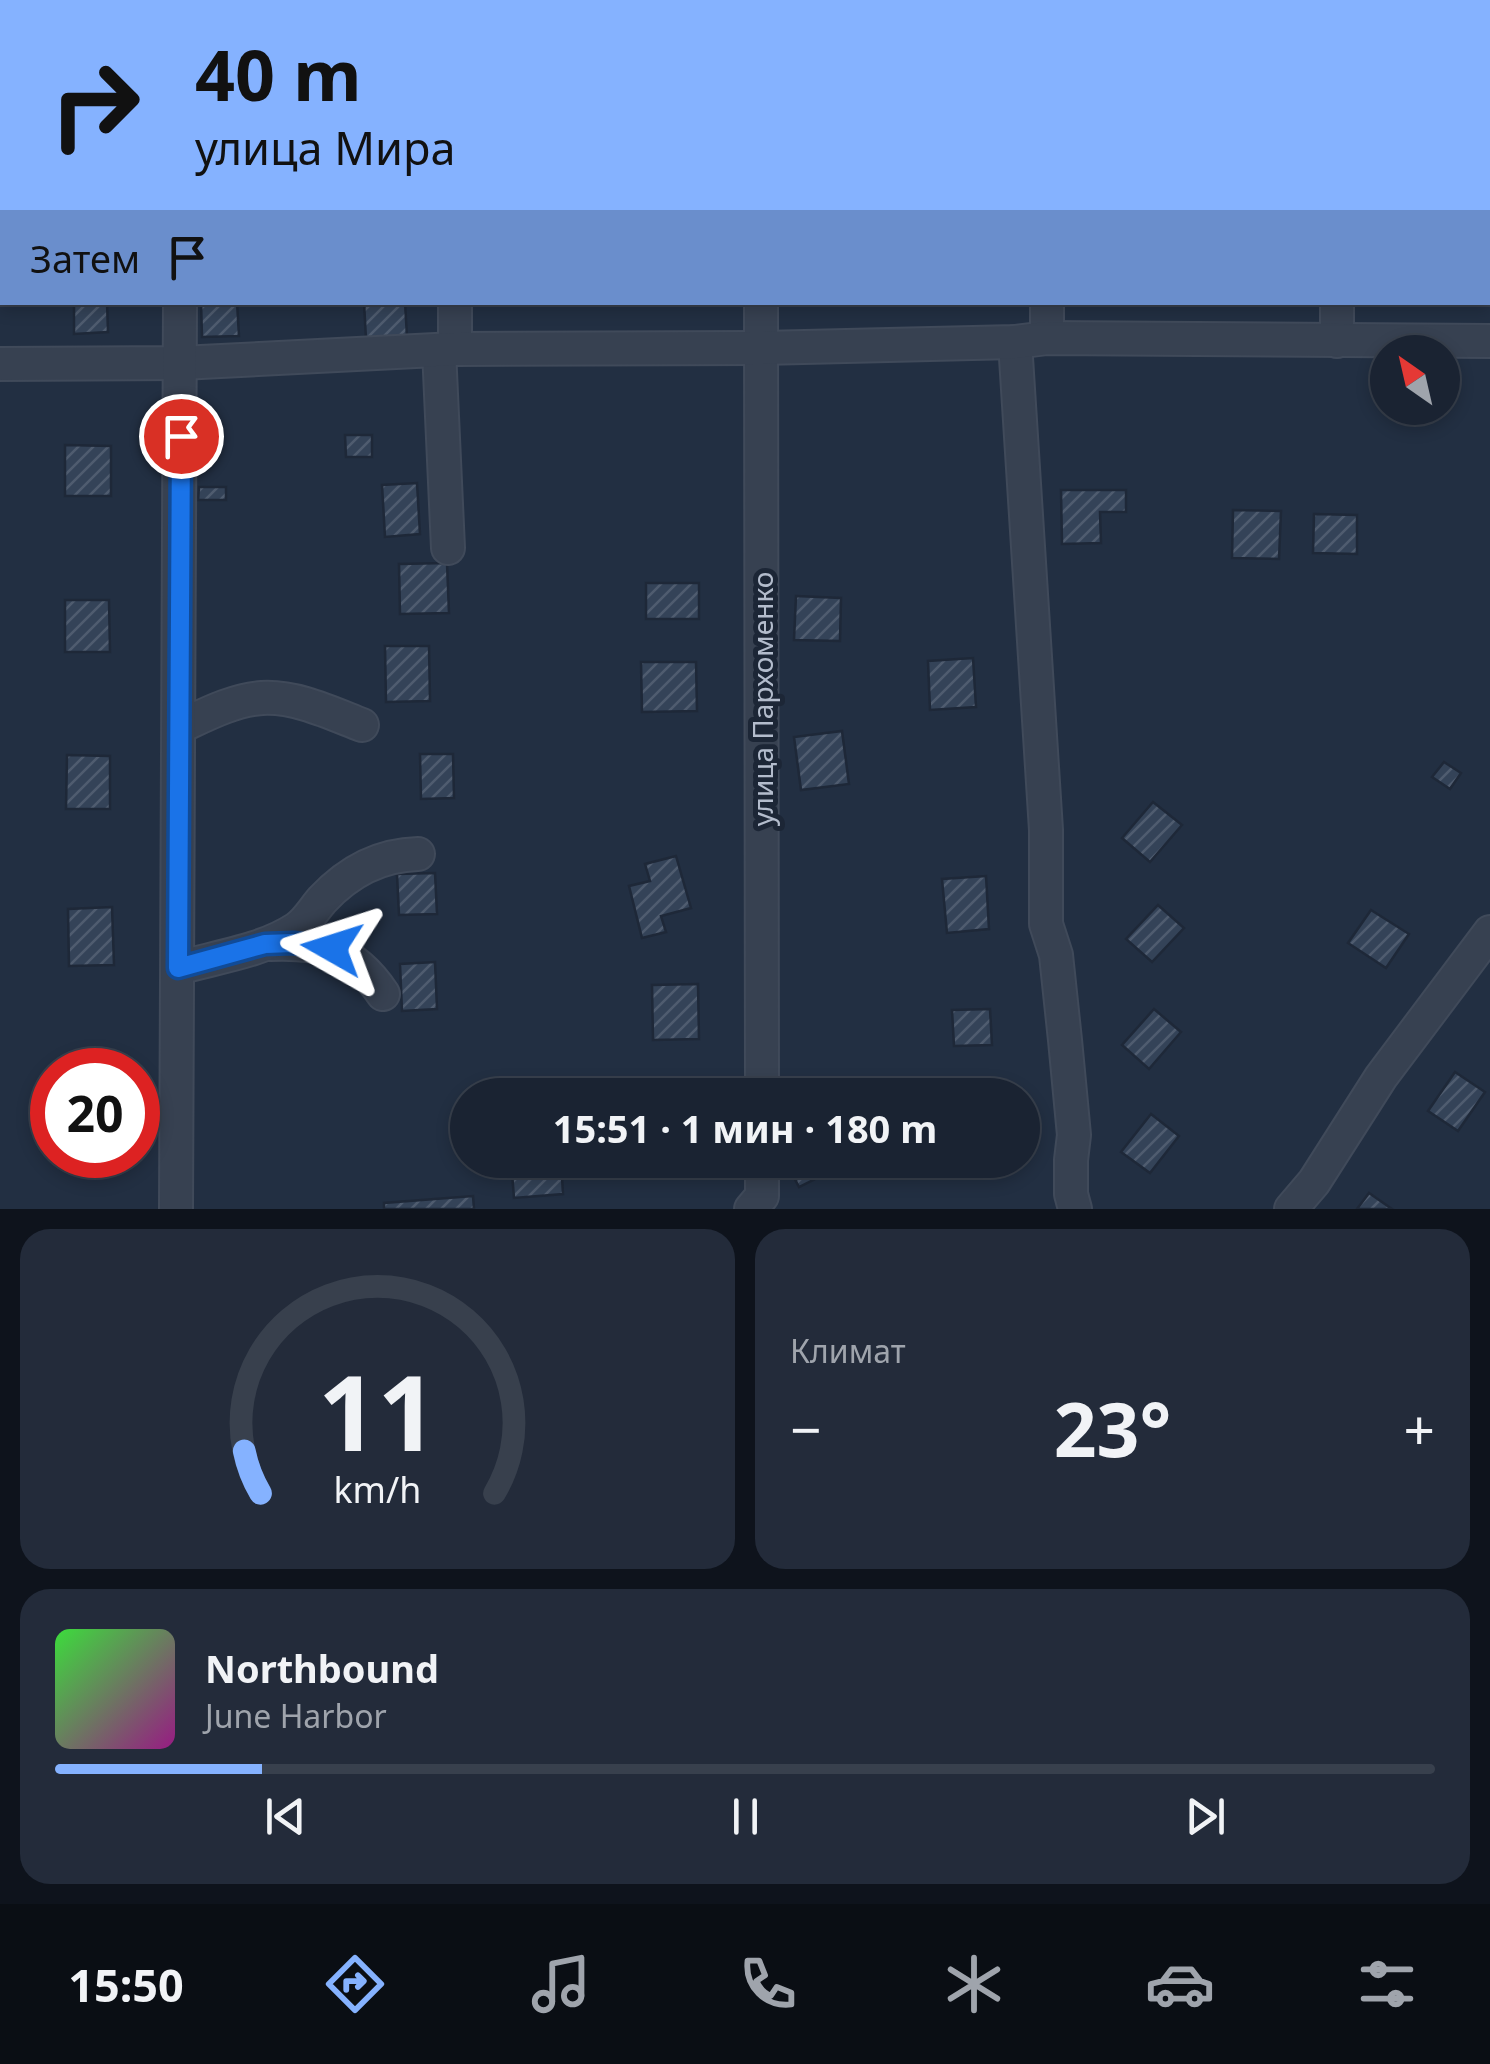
<!DOCTYPE html>
<html lang="ru">
<head>
<meta charset="utf-8">
<style>
	body { margin:0; font-family:"Noto Sans",sans-serif; background:#232b3a; color:#f1f3f6; height:100vh; display:flex; flex-direction:column; font-size:38px; white-space:nowrap }
	* { box-sizing:border-box; margin:0 }
	p { font-size:32px; color:#9fa4ac }
	.icon { flex:none; width:55px; height:55px; fill:none; stroke:currentColor; stroke-width:2; stroke-linecap:round; stroke-linejoin:round }
	.map { position:relative; height:1209px; overflow:hidden }
	.drawer { display:flex; flex-direction:column; gap:20px; padding:20px; background:#0e131c; flex:1 }
	.drawer>* { flex:none }
	.guide { position:absolute; left:0px; top:0px; width:1490px; height:305px; box-shadow:0 5px 15px #0003,0 0 0 2px #38404d; background:#85b2ff; color:#111; overflow:hidden }
	.needle { width:65px; rotate:326deg }
	.buttons { position:absolute; left:1370px; top:335px; display:grid; gap:20px }
	.buttons a { display:grid; place-items:center; width:90px; height:90px; border-radius:50%; background:#1a2332; box-shadow:0 5px 15px #0003,0 0 0 2px #38404d; font-size:50px }
	.speed { position:absolute; left:30px; top:1048px; display:flex; gap:20px; font-size:50px; font-weight:700; text-align:center }
	.speed>* { display:grid; place-content:center; width:130px; height:130px; border-radius:50%; background:#1a2332; box-shadow:0 5px 15px #0003,0 0 0 2px #38404d; line-height:1 }
	.speed .limit { border:15px solid #d22; background:#fff; color:#111 }
	.pin { position:absolute; display:grid; place-items:center; width:85px; height:85px; color:#fff; margin:-42px; border:5px solid #fff; border-radius:50%; box-shadow:0 2px 10px #0007 }
	.me { position:absolute; width:110px; margin:-55px; rotate:276deg; stroke-linejoin:round; filter:drop-shadow(0 0 8px #0008) }
	.turn { display:flex; align-items:center; gap:35px; height:210px; padding:0 30px; font-size:45px }
	.turn .icon { width:130px; height:130px; stroke-width:2.5 }
	.turn b { display:block; font-size:70px; line-height:85px }
	.then { display:flex; align-items:center; height:95px; padding:0 30px; background:#0003; gap:20px; font-size:38px }
	.big { font-size:75px; font-weight:700; line-height:1.1 }
	.drawer .widget { flex:1; display:flex; flex-direction:column; justify-content:center; gap:15px; min-width:0; padding:0 35px; border-radius:30px; background:#232b3a }
	.drawer .dial { align-items:center; gap:0 }
	.dial svg { height:260px; overflow:visible; fill:none; stroke:#38404d; stroke-width:7; stroke-linecap:round; text-anchor:middle }
	.dial text { fill:#f1f3f6; stroke:none }
	.song { display:flex; align-items:center; gap:30px }
	.cover { width:120px; height:120px; border-radius:15px; background:linear-gradient(135deg,hsl(120 70% 55%),hsl(310 70% 35%)) }
	.played { height:10px; border-radius:5px; background:linear-gradient(90deg,#85b2ff 15%,#38404d 15%) }
	.keys { display:flex; justify-content:space-around; direction:ltr }
	.heat { display:flex; justify-content:space-between; align-items:center; font-size:55px; direction:ltr }
	.drawer .tiles { flex:1; display:grid; gap:20px; grid-template-columns:1fr 1fr }
	.widget:last-child { grid-column:span 2 }
	.trip { position:absolute; left:450px; top:1078px; width:590px; height:100px; border-radius:50px; background:#1a2332; box-shadow:0 5px 15px #0003,0 0 0 2px #38404d; font-weight:700; line-height:100px; text-align:center }
	.menu { display:flex; height:160px; justify-content:space-around; align-items:center; background:#0a0e14; color:#9fa4ac }
	.menu .icon { width:70px; height:70px }
	.menu .active { color:#85b2ff }
	.menu b { font-size:45px; color:#f1f3f6 }
	.map>svg:first-child { display:block }
	.building { fill:url(#building-hatch); stroke:#1e2838; stroke-width:2.5 }
	.lines { fill:none; stroke-linecap:round; stroke-linejoin:round }
	.minor-casing { stroke:#404a5a; stroke-width:36 }
	.minor { stroke:#374151; stroke-width:32 }
	.route-casing { stroke:#114b97; stroke-width:25 }
	.route { stroke:#1a73e8; stroke-width:18 }
	.labels { text-anchor:middle; dominant-baseline:central; stroke-width:10; stroke-linejoin:round; paint-order:stroke }
	.street-label { font-size:28px; fill:#b3bccc; stroke:#1c2636 }
</style>
</head>
<body>
<div class="map">
<svg width="1490" height="1209" viewBox="0 0 1490 1209">
	<defs>
		<pattern id="building-hatch" width="6" height="6" patternUnits="userSpaceOnUse" patternTransform="scale(2.5)"><rect width="6" height="6" fill="#344358"/><path d="M-1 1l2-2M0 6l6-6M5 7l2-2" fill="none" stroke="#4f5c6f"/></pattern>
	</defs>
	<rect width="100%" height="100%" fill="#222f42"/>
	<!-- building -->
	<g class="building">
		<path d="M74 302H107L108 332 74 334Z"/>
		<path d="M201 302H237L239 336 202 337Z"/>
		<path d="M364 302H405L407 337 366 339Z"/>
		<path d="M345 435H372V457H346Z"/>
		<path d="M65 445 111 446V496H65Z"/>
		<path d="M417 483 420 534 385 537 382 485Z"/>
		<path d="M199 487H226V500H198Z"/>
		<path d="M1061 490H1126V512H1100L1101 543 1062 544Z"/>
		<path d="M1233 510 1281 511 1279 559 1232 558Z"/>
		<path d="M1314 514 1357 515V554L1313 553Z"/>
		<path d="M447 563 449 613 400 614 399 564Z"/>
		<rect x="646" y="583" width="53" height="36"/>
		<path d="M796 596 841 598 840 641 794 640Z"/>
		<path d="M65 600H109L110 652H65Z"/>
		<path d="M385 646H429L430 701 386 702Z"/>
		<path d="M973 658 976 707 930 710 928 661Z"/>
		<path d="M641 662H696L697 711 642 712Z"/>
		<path d="M842 731 849 784 801 790 794 737Z"/>
		<path d="M420 754H453L454 798 421 799Z"/>
		<path d="M67 755 110 756V809H66Z"/>
		<path d="M1444 762 1461 773 1450 789 1432 777Z"/>
		<path d="M1153 802 1182 825 1150 862 1122 838Z"/>
		<path d="M676 856 691 908 661 916 666 932 642 938 629 886 650 881 645 864Z"/>
		<path d="M435 873 437 914 399 915 397 874Z"/>
		<path d="M986 876 989 929 947 933 942 879Z"/>
		<path d="M1158 905 1184 928 1152 962 1126 939Z"/>
		<path d="M112 907 114 965 69 966 68 909Z"/>
		<path d="M1371 910 1409 934 1386 968 1348 943Z"/>
		<path d="M435 962 437 1009 402 1011 400 964Z"/>
		<path d="M698 984 699 1039 653 1040 652 985Z"/>
		<path d="M990 1009 992 1045 954 1046 952 1010Z"/>
		<path d="M1154 1009 1181 1032 1149 1069 1122 1045Z"/>
		<path d="M1455 1072 1485 1092 1458 1131 1428 1111Z"/>
		<path d="M1151 1114 1179 1136 1150 1173 1121 1152Z"/>
		<path d="M511 1160H561L563 1194 514 1198Z"/>
		<path d="M650 1160H693L694 1165 650 1166Z"/>
		<path d="M785 1160H840L843 1165 799 1187Z"/>
		<path d="M899 1160H929L930 1176 900 1178Z"/>
		<path d="M1369 1193 1392 1209H1357Z"/>
		<path d="M473 1196 474 1209H384V1203Z"/>
	</g>
	<g class="lines">
		<defs>
			<g id="minor">
				<path d="M177 0V2"/>
				<path d="M755 0 756 2"/>
				<path d="M1046 0V2"/>
				<path d="M1335 0V2"/>
				<path d="M457 2V0"/>
				<path d="M761 302 762 1095"/>
				<path d="M1047 302V338"/>
				<path d="M1337 302V341"/>
				<path d="M1015 342 1046 830V924L1056 955 1065 1040 1074 1135 1071 1160V1194L1075 1209"/>
				<path d="M455 349V302"/>
				<path d="M439 350 448 548"/>
				<path d="M0 364 181 363 455 349 762 348 1015 342 1047 338 1490 341"/>
				<path d="M179 727C205 715 233 700 262 698 296 696 331 713 362 725"/>
				<path d="M270 944C321 942 353 949 383 994"/>
				<path d="M178 968C217 957 262 951 296 929 307 922 314 909 322 900 348 872 380 855 418 854"/>
				<path d="M176 1209 180 302"/>
				<path d="M751 1209 762 1196V1160"/>
				<path d="M1291 1209 1314 1182 1381 1077 1490 932"/>
			</g>
		</defs>
		<!-- minor casing -->
		<use href="#minor" class="minor-casing"/>
		<!-- minor -->
		<use href="#minor" class="minor"/>
	</g>
	<g class="lines">
		<defs>
			<path id="route" d="M181 436 178 968 265 944 293 943 332 948"/>
		</defs>
		<!-- route casing -->
		<use href="#route" class="route-casing"/>
		<!-- route -->
		<use href="#route" class="route"/>
	</g>
	<g class="labels">
		<!-- street labels -->
		<g class="street-label">
			<text transform="translate(762 699) rotate(-90)">улица Пархоменко</text>
		</g>
	</g>
</svg>
<div class="buttons">
<a><svg class="needle" viewBox="-14 -14 28 28"><path d="M0-13l5 13h-10z" fill="#e53935"/><path d="M0 13l5-13h-10z" fill="#9fa4ac"/></svg></a>
</div>
<div class="speed"><div class="limit">20</div></div>
<div class="pin" style="left:181px;top:436px;background:#d93025"><svg class="icon" aria-label="arrive" viewBox="0 0 24 24"><path d="M6 21V4h12l-3 4 3 4H6"/></svg></div>
<svg class="me" style="left:332px;top:948px" viewBox="-20 -20 40 40"><path d="M0-17L14 15 0 8-14 15z" fill="#1a73e8" stroke="#fff" stroke-width="4"/></svg>
<div class="trip">15:51 · 1 мин · 180 m</div>
<div class="guide">
<div class="turn"><svg class="icon" aria-label="right" viewBox="0 0 24 24"><path d="M7 20v-9h11M14 6l5 5-5 5"/></svg><div><b>40 m</b>улица Мира</div></div>
<div class="then">Затем<svg class="icon" aria-label="arrive" viewBox="0 0 24 24"><path d="M6 21V4h12l-3 4 3 4H6"/></svg></div>
</div>
</div>
<section class="drawer">
<div class="tiles">
<div class="widget dial"><svg viewBox="0 0 100 80">
<path d="M14 69A42 42 0 1 1 86 69"/>
<path d="M14 69A42 42 0 0 1 9 56" stroke="#85b2ff"/>
<text x="50" y="56" font-size="32" font-weight="700">11</text>
<text x="50" y="72" font-size="11">km/h</text>
</svg></div>
<div class="widget"><p>Климат</p>
<div class="heat"><a>−</a><b class="big">23°</b><a>+</a></div>
</div>
<div class="widget">
<div class="song"><i class="cover"></i><div><b>Northbound</b><p>June Harbor</p></div></div>
<div class="played"></div>
<div class="keys"><svg class="icon" aria-label="previous" viewBox="0 0 24 24"><path d="M18 5L8 12l10 7zM5 5v14"/></svg><svg class="icon" aria-label="pause" viewBox="0 0 24 24"><path d="M8 5v14M16 5v14"/></svg><svg class="icon" aria-label="next" viewBox="0 0 24 24"><path d="M6 5l10 7-10 7zM19 5v14"/></svg></div>
</div>
</div>
</section>
<nav class="menu">
<b>15:50</b>
<svg class="icon active" aria-label="directions" viewBox="0 0 24 24"><path d="M12 3l9 9-9 9-9-9zM9 14v-3h6M13 9l2 2-2 2"/></svg>
<svg class="icon" aria-label="music" viewBox="0 0 24 24"><path d="M9 18V5l10-2v13"/><circle cx="6" cy="18" r="3"/><circle cx="16" cy="16" r="3"/></svg>
<svg class="icon" aria-label="phone" viewBox="0 0 24 24"><path d="M5 4h4l2 5-3 2q2 4 5 5l2-3 5 2v4C11 20 4 13 5 4z"/></svg>
<svg class="icon" aria-label="climate" viewBox="0 0 24 24"><path d="M12 3v18M4 7l16 10M4 17L20 7"/></svg>
<svg class="icon" aria-label="car" viewBox="0 0 24 24"><path d="M5 17H2v-5l4-1 3-4h7l3 4 3 1v5h-3M9 17h6M6 11h13"/><circle cx="7" cy="17" r="2"/><circle cx="17" cy="17" r="2"/></svg>
<svg class="icon" aria-label="filters" viewBox="0 0 24 24"><path d="M4 7h16M4 17h16"/><circle cx="9" cy="7" r="2"/><circle cx="15" cy="17" r="2"/></svg>
</nav>
</body>
</html>
